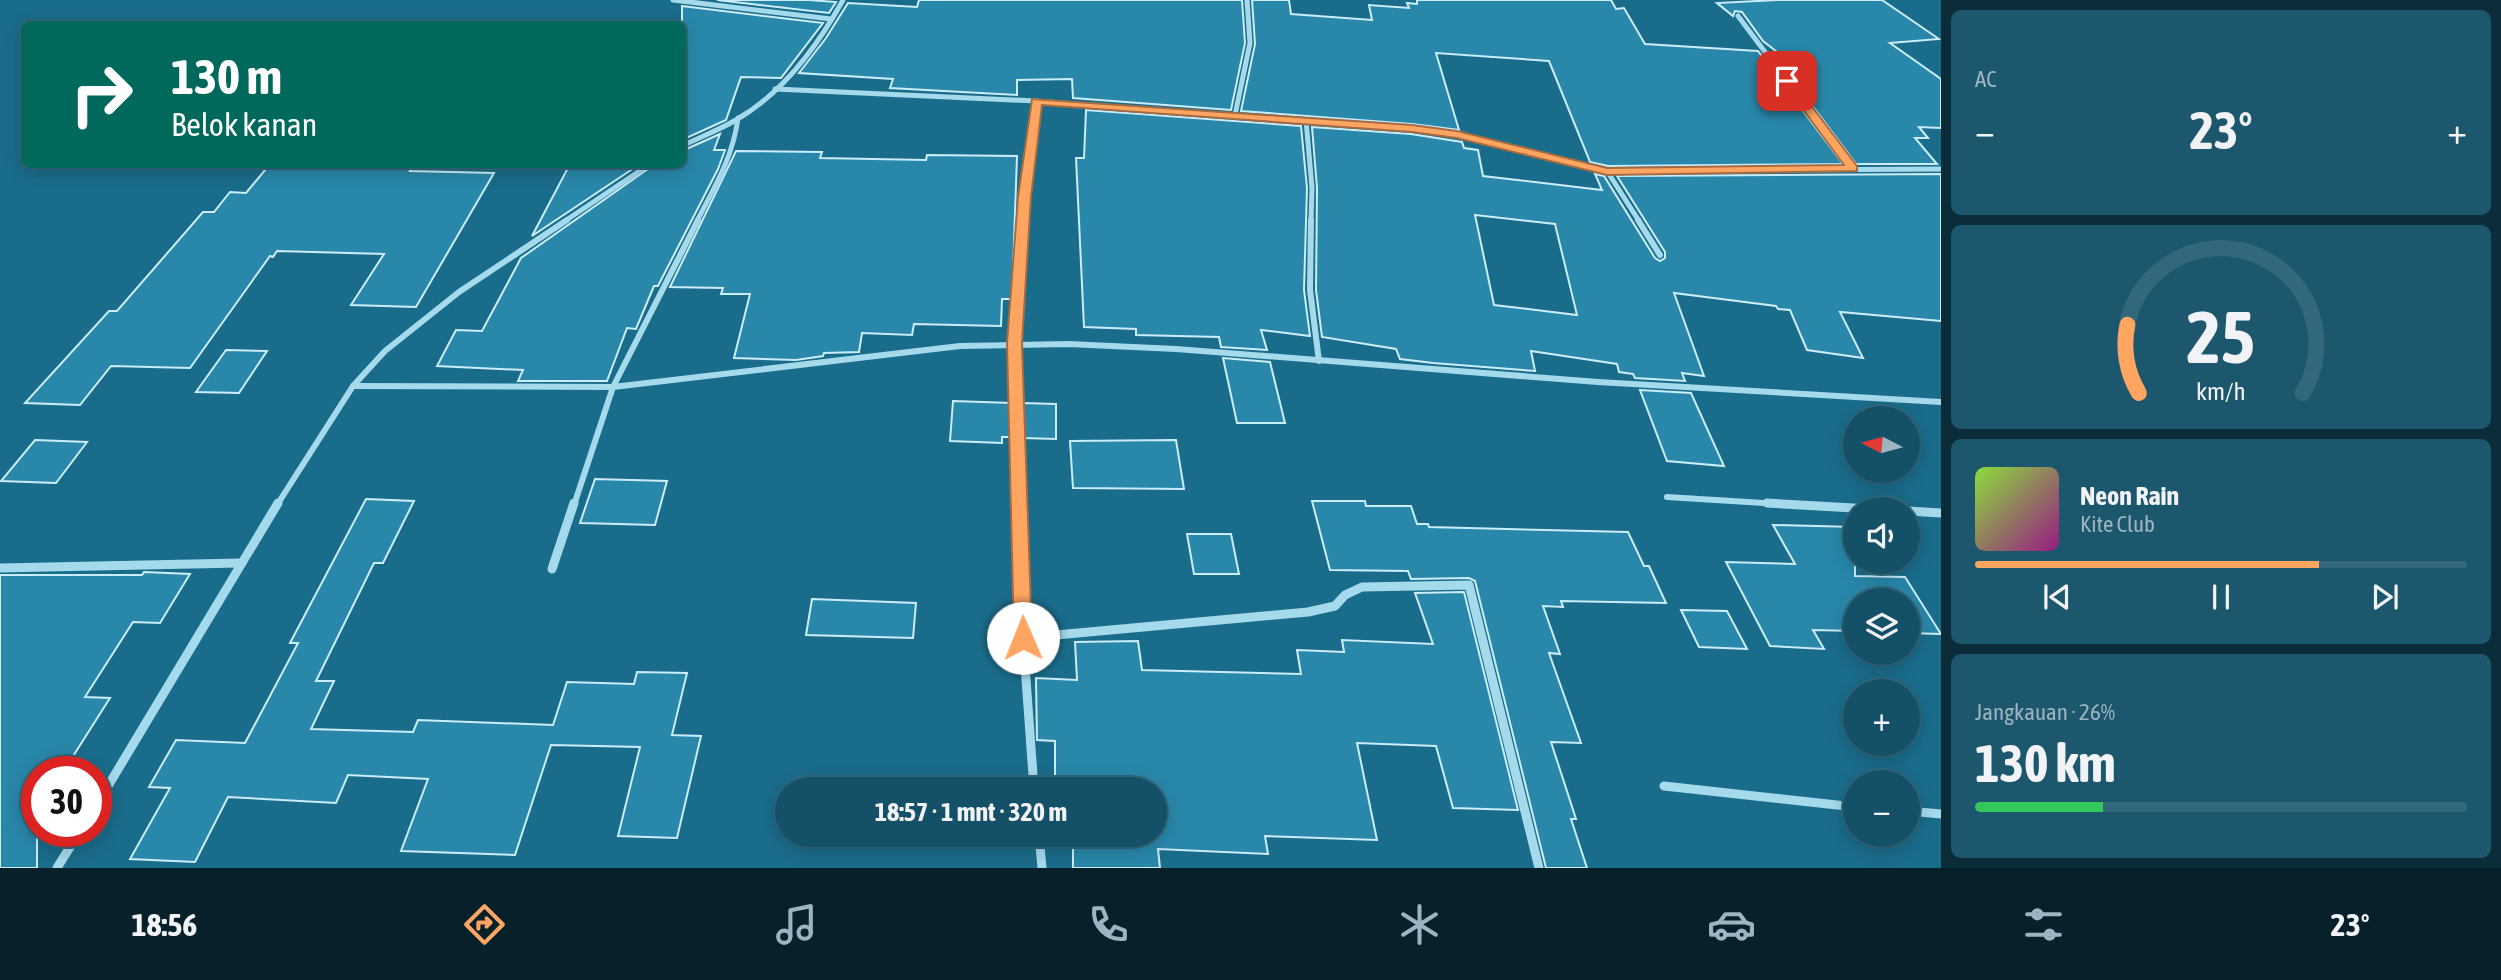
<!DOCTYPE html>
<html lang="id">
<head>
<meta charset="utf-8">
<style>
	body { margin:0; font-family:"Asap Condensed",sans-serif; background:#1d576e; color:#f1f3f6; height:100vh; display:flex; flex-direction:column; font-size:26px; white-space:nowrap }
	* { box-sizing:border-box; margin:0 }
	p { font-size:23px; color:#9db5c0 }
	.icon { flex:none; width:38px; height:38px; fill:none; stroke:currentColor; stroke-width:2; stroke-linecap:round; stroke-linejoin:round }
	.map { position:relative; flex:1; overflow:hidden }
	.side { display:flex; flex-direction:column; gap:10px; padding:10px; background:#0b2d39; width:560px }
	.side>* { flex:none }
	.banner { position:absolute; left:21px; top:21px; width:665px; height:147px; border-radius:10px; box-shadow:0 4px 18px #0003,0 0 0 2px #33687c; background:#00695c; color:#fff; overflow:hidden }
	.needle { width:46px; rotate:276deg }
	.buttons { position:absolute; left:1843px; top:406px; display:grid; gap:14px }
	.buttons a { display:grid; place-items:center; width:77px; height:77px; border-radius:50%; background:#145168; box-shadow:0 4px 18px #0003,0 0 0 2px #33687c; font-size:35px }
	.speed { position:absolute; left:21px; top:756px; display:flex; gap:14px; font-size:35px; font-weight:700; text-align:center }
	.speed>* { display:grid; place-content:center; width:91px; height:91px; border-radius:50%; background:#145168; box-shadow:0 4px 18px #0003,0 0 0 2px #33687c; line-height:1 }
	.speed .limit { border:10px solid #d22; background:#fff; color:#111 }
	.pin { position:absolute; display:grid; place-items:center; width:60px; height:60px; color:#fff; margin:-30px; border-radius:14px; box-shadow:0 4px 10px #0006 }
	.me { position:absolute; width:77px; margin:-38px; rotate:359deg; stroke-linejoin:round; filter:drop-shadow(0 0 5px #0008) }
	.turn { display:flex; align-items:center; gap:24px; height:147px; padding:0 35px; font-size:32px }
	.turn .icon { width:91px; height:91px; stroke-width:2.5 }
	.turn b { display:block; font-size:49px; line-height:60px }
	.big { font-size:52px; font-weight:700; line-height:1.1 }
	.side .widget { flex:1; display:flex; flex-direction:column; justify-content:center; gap:10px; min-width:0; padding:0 24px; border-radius:10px; background:#1d576e }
	.side .dial { align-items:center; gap:0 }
	.dial svg { height:182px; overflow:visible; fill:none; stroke:#33687c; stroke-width:7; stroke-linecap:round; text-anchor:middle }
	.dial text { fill:#f1f3f6; stroke:none }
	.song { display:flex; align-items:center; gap:21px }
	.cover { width:84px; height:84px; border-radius:10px; background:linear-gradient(135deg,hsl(90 70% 55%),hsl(310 70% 35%)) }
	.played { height:7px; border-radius:4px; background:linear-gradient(90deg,#ffa562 70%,#33687c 70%) }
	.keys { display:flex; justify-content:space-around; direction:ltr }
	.heat { display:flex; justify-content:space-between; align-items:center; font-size:38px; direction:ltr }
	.charge { height:10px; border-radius:5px; background:linear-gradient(90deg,#34c759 26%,#33687c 0) }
	.trip { position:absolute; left:775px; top:777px; width:392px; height:70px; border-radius:35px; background:#145168; box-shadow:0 4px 18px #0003,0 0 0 2px #33687c; font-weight:700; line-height:70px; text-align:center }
	.tab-bar { display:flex; height:112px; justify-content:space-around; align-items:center; background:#08202a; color:#9db5c0 }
	.tab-bar .icon { width:49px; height:49px }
	.tab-bar .active { color:#ffa562 }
	.tab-bar b { font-size:32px; color:#f1f3f6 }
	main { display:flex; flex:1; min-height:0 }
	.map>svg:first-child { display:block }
	.building { fill:#2987a9; stroke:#cbedfa; stroke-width:2; fill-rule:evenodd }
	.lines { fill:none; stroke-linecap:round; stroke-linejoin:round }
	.minor-far2 { stroke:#a5daed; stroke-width:5 }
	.minor-far1 { stroke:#a5daed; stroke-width:6 }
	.minor { stroke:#a5daed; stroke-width:9 }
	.route { fill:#ffa562; stroke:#a66b40; stroke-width:2 }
</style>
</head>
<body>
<main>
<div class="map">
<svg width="1941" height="868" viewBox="0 0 1941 868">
	<rect width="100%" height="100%" fill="#1a6c8b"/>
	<!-- building -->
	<g class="building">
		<path d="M717 0H809L836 2 829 13Z"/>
		<path d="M919 0H1242L1245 43 1231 110 1073 98 1072 79 1017 80V95L890 88 893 79 799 73 826 38 848 3 917 7Z"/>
		<path d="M1252 0H1289L1291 14 1372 20 1369 5 1409 8 1407 3 1417 4V0H1611L1616 9 1624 8 1645 44 1758 51 1843 164 1608 166 1590 162 1549 61 1436 53 1459 130 1412 124 1241 111 1255 44Z"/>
		<path d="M1777 0H1882L1939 39 1890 43 1941 79V128L1919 127 1928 138H1915L1937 164H1856L1772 52H1777L1763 41 1742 12 1735 11 1733 16 1717 3Z"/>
		<path d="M682 6 823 23 781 78 741 77 726 120 682 140Z"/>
		<path d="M1086 110 1301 126 1307 188 1304 290 1310 336 1261 330 1267 350 1221 347 1219 337 1136 335V329L1084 327 1076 158H1084Z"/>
		<path d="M1312 127 1411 134 1462 142 1464 148 1478 150 1483 176 1602 190 1595 174 1604 176 1655 258 1660 261 1665 258V252L1617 176 1941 174V321L1840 312 1863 358 1807 350 1790 310 1778 309 1776 306 1674 293 1704 376 1682 373 1685 381 1635 378 1633 374 1619 372 1617 364 1531 351 1535 371 1433 363 1400 359 1396 349 1322 337 1316 290 1317 188ZM1475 215 1555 224 1577 315 1494 305Z"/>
		<path d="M720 134 714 150H725L718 169 658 286H654L636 329 627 328 607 381H518L523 370 437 366 456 330 482 331 521 258 655 164H682V151Z"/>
		<path d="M736 151 822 152 820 158 926 160 927 155 1017 156 1012 299H1002L1001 326 914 324 912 335 862 333 859 352 824 353 823 356 796 360 734 358 750 294H721L723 288 670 287Z"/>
		<path d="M270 164H415L410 171 494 173 416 307 351 305 384 254 277 251 273 257 270 256 190 368 111 366 80 405 25 403 109 311H117L203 212H214L230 192 246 193Z"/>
		<path d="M570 164H640L532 236Z"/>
		<path d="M226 350 267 351 239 393 196 392Z"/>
		<path d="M1223 358 1270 362 1285 423H1237Z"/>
		<path d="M1640 390 1691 393 1724 466 1667 461Z"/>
		<path d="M953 401 1011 403 1012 437H1002V443L950 441Z"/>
		<path d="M1022 403 1056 404V439L1023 438Z"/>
		<path d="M35 440 87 442 56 483 1 481Z"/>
		<path d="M1176 440 1184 489 1073 488 1070 441Z"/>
		<path d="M595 479 667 481 655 525 580 523Z"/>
		<path d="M366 499 414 501 383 563H374L316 681H334L311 729 413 732 418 720 553 725 567 682 634 684 637 672 687 673 672 735 701 736 677 838 618 836 640 747 551 745 515 855 401 851 428 779 348 775 336 803 228 797 195 862 130 859 170 788 149 787 176 740 245 743 298 643H290Z"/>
		<path d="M1312 501H1365L1366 506H1411L1417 524H1428L1429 527 1628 532 1644 566H1649L1666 603 1561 601 1563 607 1543 606 1560 654 1549 653 1581 743 1551 742 1576 819H1571L1587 868H1546L1475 581 1469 578 1411 579 1408 571 1330 570Z"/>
		<path d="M1773 525 1855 527V576L1905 577 1941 634 1908 633V600H1855V631L1813 630 1824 649 1770 646 1726 562 1795 564Z"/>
		<path d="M1187 534H1231L1239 574H1194Z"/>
		<path d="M144 572 190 574 160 623 133 622 85 697 110 698 63 772H37V868H0V575H142Z"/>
		<path d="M1464 592 1518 810 1453 808 1436 746 1357 743 1377 840 1265 836 1268 854 1158 849 1160 868H1073V835H1155V789H1055V741L1037 740 1036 678 1077 680 1075 642 1138 641 1142 670 1301 674 1297 650 1344 652 1342 640 1433 644 1415 593Z"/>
		<path d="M812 599 916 603 913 638 806 635Z"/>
		<path d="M1681 610 1727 611 1747 649 1699 647Z"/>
	</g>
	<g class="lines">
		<!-- minor-far2 -->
		<g class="minor-far2">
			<path d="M673 0 831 19"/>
			<path d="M1738 16 1853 169"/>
			<path d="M775 89 1036 101 1412 129 1457 135 1607 171 1941 169"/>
			<path d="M1235 115 1250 43 1247 0"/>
			<path d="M1306 120 1312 188 1311 221"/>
			<path d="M682 146C700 137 719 130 736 120 783 93 817 47 843 0"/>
			<path d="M1607 171 1639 221"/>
			<path d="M565 221 650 164"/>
			<path d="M697 221C715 186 733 157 738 118"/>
			<path d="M1023 221 1036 101"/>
		</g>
		<!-- minor-far1 -->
		<g class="minor-far1">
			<path d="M1311 220 1310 290 1319 361"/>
			<path d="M1638 220 1660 255"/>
			<path d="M353 386 613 387 960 346 1068 344 1176 349 1598 382 1941 402"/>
			<path d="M1667 497 1796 505"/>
			<path d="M277 505 353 386 385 351 459 292 567 220"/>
			<path d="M574 505 613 387 698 220"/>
			<path d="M1019 505 1015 343 1023 220"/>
		</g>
		<!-- minor -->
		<g class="minor">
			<path d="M1019 503 1023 638 1034 789"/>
			<path d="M1767 503 1871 509"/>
			<path d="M1908 511 1941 513"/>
			<path d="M0 568 240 563"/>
			<path d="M552 569 574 503"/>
			<path d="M1023 638 1308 612 1335 606 1345 595 1362 587 1469 585 1539 868"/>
			<path d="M1664 786 1855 807"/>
			<path d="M96 806 278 503"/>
			<path d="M1908 811 1941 814"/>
			<path d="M1039 835 1042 868"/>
			<path d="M57 868 80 831"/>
		</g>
	</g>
	<!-- route -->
	<path class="route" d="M1787 78 1791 79 1857 166V171L1607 175 1457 138 1412 132 1042 105 1031 197 1022 343 1032 638 1029 644 1023 646 1016 644 1014 638 1007 343 1018 197 1032 99 1412 125 1457 131 1607 168 1844 165 1782 81Z"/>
</svg>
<div class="buttons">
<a><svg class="needle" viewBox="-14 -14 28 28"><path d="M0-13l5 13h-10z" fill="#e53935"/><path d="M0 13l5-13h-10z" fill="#9db5c0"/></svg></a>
<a><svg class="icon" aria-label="sound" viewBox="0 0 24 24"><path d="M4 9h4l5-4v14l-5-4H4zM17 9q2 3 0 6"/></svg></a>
<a><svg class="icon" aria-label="layers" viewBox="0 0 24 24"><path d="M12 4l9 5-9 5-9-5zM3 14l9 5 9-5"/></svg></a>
<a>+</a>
<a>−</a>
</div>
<div class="speed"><div class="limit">30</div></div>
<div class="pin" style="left:1787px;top:81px;background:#d93025"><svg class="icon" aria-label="arrive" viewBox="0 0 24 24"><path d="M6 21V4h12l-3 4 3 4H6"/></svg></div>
<svg class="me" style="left:1023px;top:638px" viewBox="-20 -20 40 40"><circle r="19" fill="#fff"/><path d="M0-13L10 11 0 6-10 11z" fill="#ffa562"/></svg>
<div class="trip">18:57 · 1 mnt · 320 m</div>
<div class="banner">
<div class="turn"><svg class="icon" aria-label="right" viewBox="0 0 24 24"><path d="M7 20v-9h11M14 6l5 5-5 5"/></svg><div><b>130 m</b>Belok kanan</div></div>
</div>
</div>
<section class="side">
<div class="widget"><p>AC</p>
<div class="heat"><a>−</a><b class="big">23°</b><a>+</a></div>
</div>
<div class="widget dial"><svg viewBox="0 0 100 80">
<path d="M14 69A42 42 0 1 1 86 69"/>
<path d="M14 69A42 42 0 0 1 9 39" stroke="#ffa562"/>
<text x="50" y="56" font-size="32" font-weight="700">25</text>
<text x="50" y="72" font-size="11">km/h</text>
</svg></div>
<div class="widget">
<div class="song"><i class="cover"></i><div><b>Neon Rain</b><p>Kite Club</p></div></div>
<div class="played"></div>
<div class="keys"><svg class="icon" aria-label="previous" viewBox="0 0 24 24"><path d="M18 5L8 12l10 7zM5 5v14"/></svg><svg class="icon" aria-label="pause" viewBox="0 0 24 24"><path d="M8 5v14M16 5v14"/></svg><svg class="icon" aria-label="next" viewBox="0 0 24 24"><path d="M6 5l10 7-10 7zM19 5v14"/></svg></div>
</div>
<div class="widget"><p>Jangkauan · 26%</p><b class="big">130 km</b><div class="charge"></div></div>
</section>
</main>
<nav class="tab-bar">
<b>18:56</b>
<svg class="icon active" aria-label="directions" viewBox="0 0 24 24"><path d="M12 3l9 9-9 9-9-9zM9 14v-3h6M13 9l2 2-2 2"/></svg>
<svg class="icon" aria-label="music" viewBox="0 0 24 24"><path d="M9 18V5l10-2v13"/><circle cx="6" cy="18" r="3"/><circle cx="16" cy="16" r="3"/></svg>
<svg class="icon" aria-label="phone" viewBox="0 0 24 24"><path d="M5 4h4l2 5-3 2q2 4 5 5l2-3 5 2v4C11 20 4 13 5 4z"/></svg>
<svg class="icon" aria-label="climate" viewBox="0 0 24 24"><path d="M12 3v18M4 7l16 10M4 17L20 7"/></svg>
<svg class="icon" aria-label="car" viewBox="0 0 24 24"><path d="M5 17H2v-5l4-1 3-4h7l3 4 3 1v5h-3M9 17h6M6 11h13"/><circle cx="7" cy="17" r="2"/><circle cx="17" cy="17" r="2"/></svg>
<svg class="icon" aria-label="filters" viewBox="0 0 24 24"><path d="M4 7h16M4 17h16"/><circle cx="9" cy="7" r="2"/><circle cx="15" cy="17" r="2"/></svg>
<b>23°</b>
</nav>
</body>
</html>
